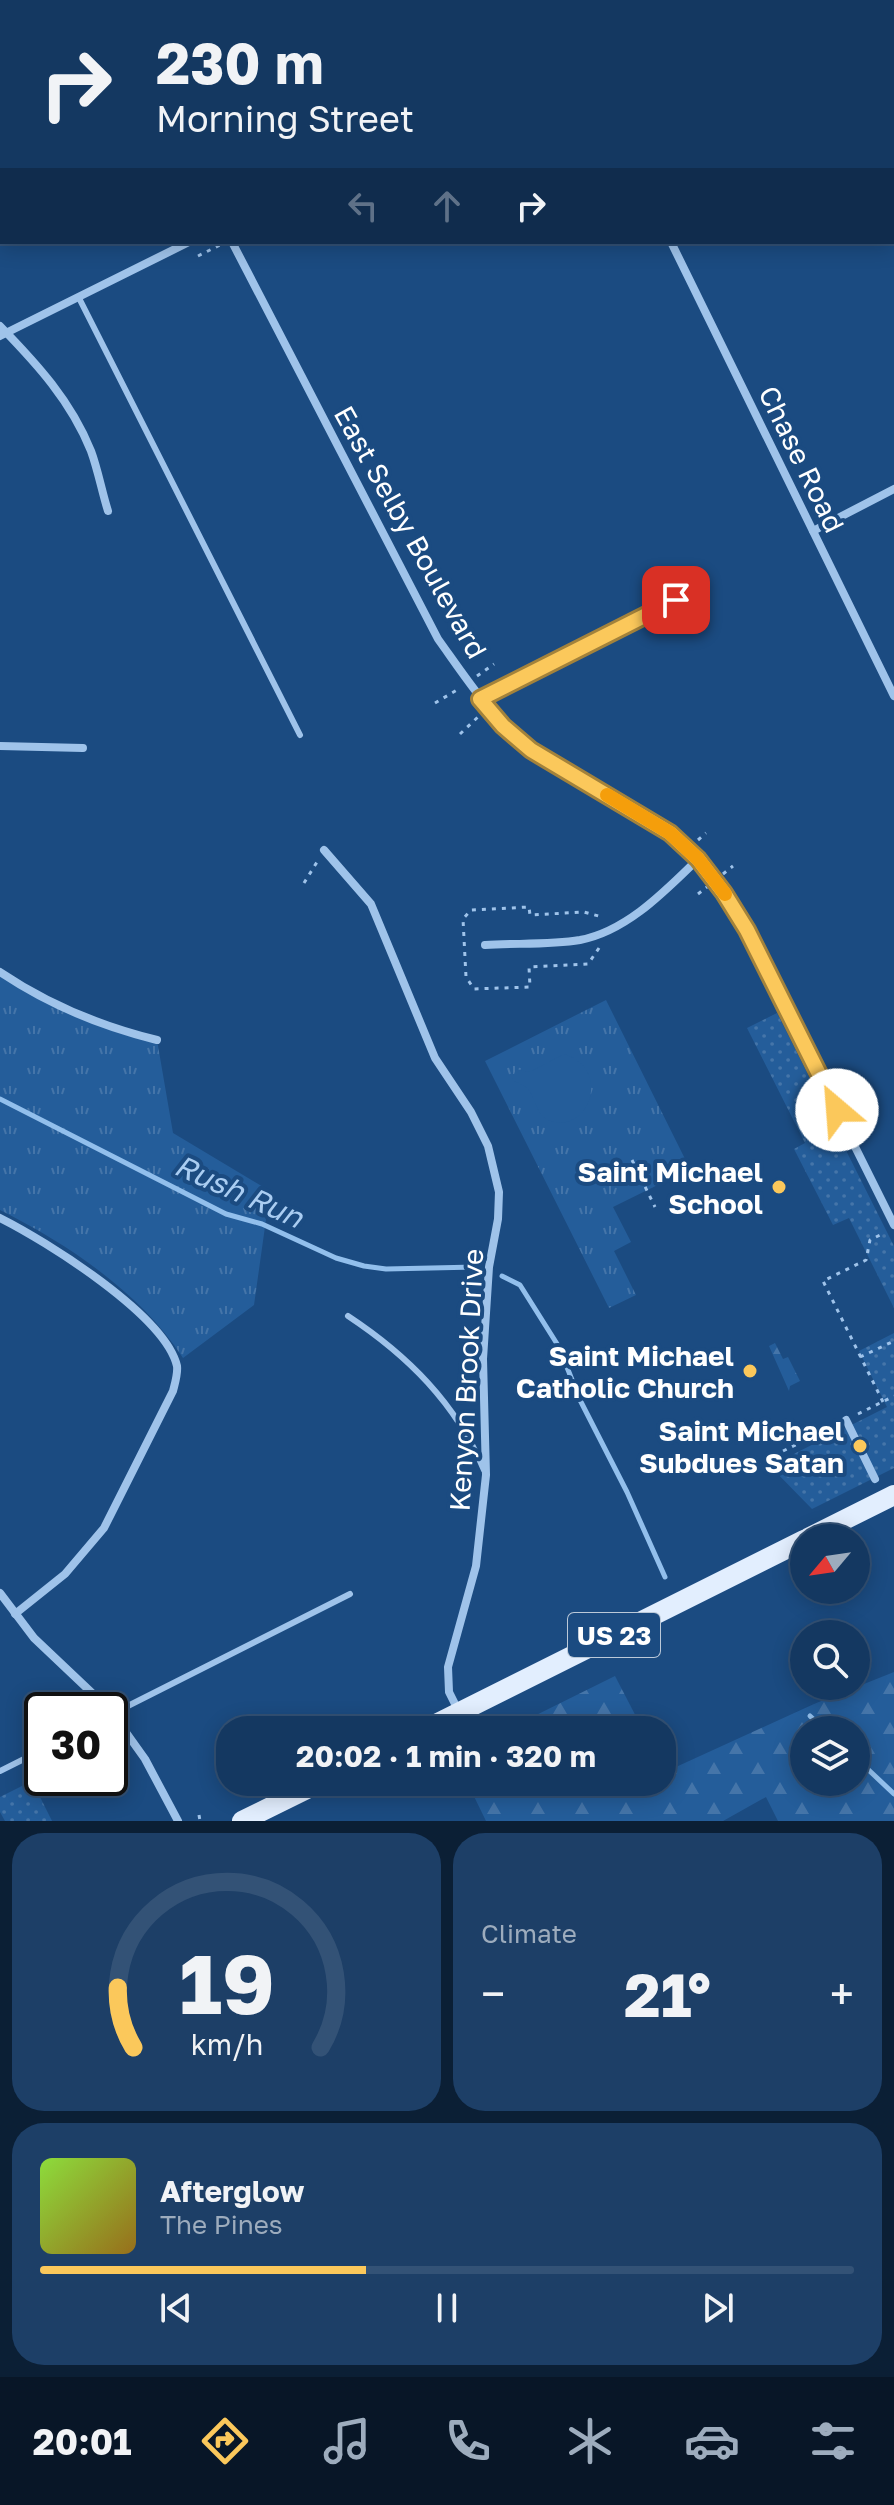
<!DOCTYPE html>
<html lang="en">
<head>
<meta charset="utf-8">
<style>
	body { margin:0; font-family:"Golos Text",sans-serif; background:#1d3f67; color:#f1f3f6; height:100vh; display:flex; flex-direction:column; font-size:30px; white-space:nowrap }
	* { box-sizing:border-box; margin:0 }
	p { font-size:26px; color:#9dacbd }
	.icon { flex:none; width:44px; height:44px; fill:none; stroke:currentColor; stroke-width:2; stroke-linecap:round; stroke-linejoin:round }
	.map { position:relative; height:1821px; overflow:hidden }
	.sheet { display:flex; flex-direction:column; gap:12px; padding:12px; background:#0b1f35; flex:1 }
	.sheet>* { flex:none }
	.top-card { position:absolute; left:0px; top:0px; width:894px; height:244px; box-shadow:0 4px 20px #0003,0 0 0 2px #335276; background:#143861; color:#f1f3f6; overflow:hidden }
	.needle { width:52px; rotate:241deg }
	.fabs { position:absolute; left:790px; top:1524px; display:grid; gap:16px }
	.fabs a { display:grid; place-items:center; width:80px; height:80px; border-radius:50%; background:#143861; box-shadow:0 4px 20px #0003,0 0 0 2px #335276; font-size:40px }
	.speed { position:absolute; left:24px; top:1692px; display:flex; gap:16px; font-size:40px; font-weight:700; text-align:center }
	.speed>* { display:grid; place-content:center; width:104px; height:104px; border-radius:50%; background:#143861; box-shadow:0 4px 20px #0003,0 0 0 2px #335276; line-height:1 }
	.speed .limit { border:4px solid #111; border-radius:12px; background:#fff; color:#111 }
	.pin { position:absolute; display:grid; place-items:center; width:68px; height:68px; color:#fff; margin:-34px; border-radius:16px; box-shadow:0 4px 12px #0006 }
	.me { position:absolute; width:88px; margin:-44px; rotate:333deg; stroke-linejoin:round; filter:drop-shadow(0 0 6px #0008) }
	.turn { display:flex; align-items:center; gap:28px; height:168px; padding:0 24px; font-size:36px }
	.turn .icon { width:104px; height:104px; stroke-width:2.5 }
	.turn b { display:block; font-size:56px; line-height:68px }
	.lanes { display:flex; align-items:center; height:76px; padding:0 24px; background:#0003; justify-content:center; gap:40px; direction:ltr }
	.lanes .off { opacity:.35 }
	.big { font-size:60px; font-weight:700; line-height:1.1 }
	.sheet .tile { flex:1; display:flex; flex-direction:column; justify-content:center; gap:12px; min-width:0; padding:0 28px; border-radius:32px; background:#1d3f67 }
	.sheet .dial { align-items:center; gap:0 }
	.dial svg { height:208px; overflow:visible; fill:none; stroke:#335276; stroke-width:7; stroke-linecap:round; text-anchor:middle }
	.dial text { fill:#f1f3f6; stroke:none }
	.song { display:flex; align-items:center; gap:24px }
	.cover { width:96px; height:96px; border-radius:12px; background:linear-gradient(135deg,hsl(90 70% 55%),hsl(40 70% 35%)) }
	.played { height:8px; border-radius:4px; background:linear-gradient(90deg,#fbc85b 40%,#335276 40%) }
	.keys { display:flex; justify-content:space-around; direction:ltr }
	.heat { display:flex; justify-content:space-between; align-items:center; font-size:44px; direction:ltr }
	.sheet .tiles { flex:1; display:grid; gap:12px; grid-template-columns:1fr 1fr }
	.tile:last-child { grid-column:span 2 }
	.trip { position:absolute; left:216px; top:1716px; width:460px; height:80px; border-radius:32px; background:#143861; box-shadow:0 4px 20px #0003,0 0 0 2px #335276; font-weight:700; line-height:80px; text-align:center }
	.tab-bar { display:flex; height:128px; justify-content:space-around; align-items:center; background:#081627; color:#9dacbd }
	.tab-bar .icon { width:56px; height:56px }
	.tab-bar .active { color:#fbc85b }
	.tab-bar b { font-size:36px; color:#f1f3f6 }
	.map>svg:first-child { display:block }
	.grass { fill:url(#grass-dots) }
	.forest { fill:url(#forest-firs); fill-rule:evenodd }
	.park { fill:url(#park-tufts) }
	.pitch { fill:#245d9a }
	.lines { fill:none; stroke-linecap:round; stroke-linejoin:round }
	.stream { stroke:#92bfec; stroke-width:5 }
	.path { stroke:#9fc3ea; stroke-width:3; stroke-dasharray:4 6; stroke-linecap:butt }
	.lane { stroke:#9fc3ea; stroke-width:6 }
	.street { stroke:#9fc3ea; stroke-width:8 }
	.secondary { stroke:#cadff7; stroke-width:16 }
	.primary { stroke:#e2eefe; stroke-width:20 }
	.route-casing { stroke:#a3823b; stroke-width:20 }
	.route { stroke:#fbc85b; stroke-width:14 }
	.slow { stroke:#f59e0b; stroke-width:14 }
	.poi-dot { fill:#fbc85b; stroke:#1b4b81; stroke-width:3 }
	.labels { text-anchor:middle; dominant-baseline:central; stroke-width:8; stroke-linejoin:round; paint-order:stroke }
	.shield { fill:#1b4b81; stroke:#bbc9d9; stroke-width:2 }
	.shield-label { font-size:26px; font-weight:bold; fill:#fff }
	.street-label { font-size:28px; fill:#fff; stroke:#1b4b81 }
	.poi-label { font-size:28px; font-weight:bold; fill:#fff; stroke:#1b4b81; text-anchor:end }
	.water-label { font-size:30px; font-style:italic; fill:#aacdf2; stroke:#1b4b81 }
</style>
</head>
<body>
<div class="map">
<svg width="894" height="1821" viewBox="0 0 894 1821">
	<defs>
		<pattern id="grass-dots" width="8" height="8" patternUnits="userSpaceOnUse" patternTransform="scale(2)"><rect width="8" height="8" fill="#245d9a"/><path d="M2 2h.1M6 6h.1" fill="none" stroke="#4575a9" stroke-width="1.8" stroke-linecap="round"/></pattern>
		<pattern id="forest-firs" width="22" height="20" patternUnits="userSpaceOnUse" patternTransform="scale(2)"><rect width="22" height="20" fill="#245d9a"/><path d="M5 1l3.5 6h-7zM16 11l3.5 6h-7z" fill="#4575a9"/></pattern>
		<pattern id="park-tufts" width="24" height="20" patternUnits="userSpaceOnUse" patternTransform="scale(2)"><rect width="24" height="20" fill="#245d9a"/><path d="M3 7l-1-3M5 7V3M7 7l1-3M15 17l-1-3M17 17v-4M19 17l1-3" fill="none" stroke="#4575a9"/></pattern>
	</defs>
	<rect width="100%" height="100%" fill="#1b4b81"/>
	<!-- grass -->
	<g class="grass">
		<path d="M777 1013 894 1246V1308L849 1218 833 1225 794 1149 805 1143 747 1028Z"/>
		<path d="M894 1333V1468L812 1509 770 1466 887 1407 859 1351Z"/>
		<path d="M32 1781 52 1821H5L0 1812V1797Z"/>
	</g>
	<!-- forest -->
	<g class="forest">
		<path d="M775 1343 783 1359 788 1357 800 1381 790 1386 789 1391 769 1346Z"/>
		<path d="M894 1672V1821H778L766 1797 723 1821H486L467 1782H662V1768L665 1772 814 1704ZM804 1730H856V1782H804Z"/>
		<path d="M615 1676 643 1730H506Z"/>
	</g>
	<!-- park -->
	<g class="park">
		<path d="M0 972 72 1013 157 1040 173 1133 270 1191 254 1305 183 1358C141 1293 68 1244 0 1210Z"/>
		<path d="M606 1000 690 1169 613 1207 631 1242 614 1251 636 1295 609 1308 485 1061Z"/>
	</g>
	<!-- pitch -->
	<path class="pitch" d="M564 1054C614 1070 587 1137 548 1120 536 1114 536 1099 528 1089 524 1085 517 1083 512 1080L516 1069 530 1072Z"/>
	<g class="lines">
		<!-- stream -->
		<g class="stream">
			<path d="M0 1099 226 1214 262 1224 336 1258 364 1266 386 1269 476 1267"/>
			<path d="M502 1276 520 1285 559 1347 580 1400 627 1492 665 1577"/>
			<path d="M810 1716 825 1730"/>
			<path d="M856 1758 894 1794"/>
		</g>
		<!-- path -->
		<g class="path">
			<path d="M175 0V2"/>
			<path d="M198 256 220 245"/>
			<path d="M477 676 494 664"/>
			<path d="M435 703 457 690"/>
			<path d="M460 734 479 716"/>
			<path d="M698 840 706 833"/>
			<path d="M723 874 733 866"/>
			<path d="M304 883 317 862"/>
			<path d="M698 894 707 887"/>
			<path d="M599 948 588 964 529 967 530 987 474 989 466 977 463 919 471 910 529 907 530 915 584 912 602 917"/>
			<path d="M632 1160 655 1207"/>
			<path d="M860 1357 894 1341"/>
			<path d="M883 1402 823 1281 866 1260 870 1240 884 1233"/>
			<path d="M858 1414 894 1396"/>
			<path d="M756 1464 837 1425"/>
			<path d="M199 1815 200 1821"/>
		</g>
		<!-- lane -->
		<g class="lane">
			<path d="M79 298 300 735"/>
			<path d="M348 1316C407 1355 456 1403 484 1470"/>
			<path d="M110 1715 350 1594"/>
			<path d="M0 1771 42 1750"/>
		</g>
		<!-- street -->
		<g class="street">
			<path d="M139 0V2"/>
			<path d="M552 0 553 2"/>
			<path d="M661 2 664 0"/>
			<path d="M232 242 438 639C466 678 491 717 528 747 571 782 627 800 671 833 704 859 726 895 747 930L894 1225"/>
			<path d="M671 242 894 696"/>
			<path d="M0 326C37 364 71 401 91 451 98 470 102 492 108 511"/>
			<path d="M0 336 189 242"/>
			<path d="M813 531 894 489"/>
			<path d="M480 699 676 600"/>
			<path d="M0 746 83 748"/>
			<path d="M324 850 371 904 435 1058 471 1112 488 1146 499 1192 498 1219 489 1267 483 1359 486 1475 476 1566 448 1667 449 1692 459 1712"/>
			<path d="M485 945C516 943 550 945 580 940 627 931 665 891 698 859"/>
			<path d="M0 972C49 1005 100 1026 157 1040"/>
			<path d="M0 1218C46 1241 165 1315 177 1366 178 1374 175 1383 173 1391L104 1528 65 1574 15 1614"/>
			<path d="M846 1420 875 1479"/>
			<path d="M0 1593 34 1638 110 1710"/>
			<path d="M110 1710 145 1759 178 1821"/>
		</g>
		<!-- secondary -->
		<g class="secondary">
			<path d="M844 0 845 2"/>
			<path d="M892 98 894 102"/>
		</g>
		<!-- primary -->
		<g class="primary">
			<path d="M808 1538 894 1495"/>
			<path d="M424 1730 804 1540"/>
			<path d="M242 1821 321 1782"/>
		</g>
	</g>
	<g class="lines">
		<defs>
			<path id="route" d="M676 600 480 699 503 726 531 750 670 833 698 859 724 893 747 930 837 1110"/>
		</defs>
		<!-- route casing -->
		<use href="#route" class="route-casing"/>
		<!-- route -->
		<use href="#route" class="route"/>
		<!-- slow -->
		<path class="slow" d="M607 795 670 833 698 859 725 894"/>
	</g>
	<!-- markers -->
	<g class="poi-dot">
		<circle cx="779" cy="1187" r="8"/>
		<circle cx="750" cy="1371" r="8"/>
		<circle cx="860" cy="1446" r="8"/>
	</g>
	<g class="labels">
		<!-- shield labels -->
		<rect class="shield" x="568" y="1613" width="92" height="44" rx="6"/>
		<g class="shield-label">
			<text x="614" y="1635">US 23</text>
		</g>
		<!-- street labels -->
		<g class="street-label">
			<text transform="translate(802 459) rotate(64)">Chase Road</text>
			<text transform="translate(411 532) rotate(61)">East Selby Boulevard</text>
			<text transform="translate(466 1380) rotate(-87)">Kenyon Brook Drive</text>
		</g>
		<!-- poi labels -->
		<g class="poi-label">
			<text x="763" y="1171">Saint Michael<tspan x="763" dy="32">School</tspan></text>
			<text x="734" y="1355">Saint Michael<tspan x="734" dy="32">Catholic Church</tspan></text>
			<text x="844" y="1430">Saint Michael<tspan x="844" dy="32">Subdues Satan</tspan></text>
		</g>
		<!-- water labels -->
		<g class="water-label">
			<text transform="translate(239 1191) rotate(24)">Rush Run</text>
		</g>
	</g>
</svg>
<div class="fabs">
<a><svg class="needle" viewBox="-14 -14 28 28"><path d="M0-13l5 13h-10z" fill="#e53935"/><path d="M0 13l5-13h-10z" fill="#9dacbd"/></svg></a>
<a><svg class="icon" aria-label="search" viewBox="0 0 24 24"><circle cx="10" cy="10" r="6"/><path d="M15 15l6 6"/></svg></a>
<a><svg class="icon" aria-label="layers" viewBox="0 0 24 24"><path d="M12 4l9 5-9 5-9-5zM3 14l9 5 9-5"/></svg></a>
</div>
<div class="speed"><div class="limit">30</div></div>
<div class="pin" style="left:676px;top:600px;background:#d93025"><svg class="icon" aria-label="arrive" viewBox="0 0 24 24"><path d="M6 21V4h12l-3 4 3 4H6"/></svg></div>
<svg class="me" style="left:837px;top:1110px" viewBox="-20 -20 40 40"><circle r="19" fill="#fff"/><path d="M0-13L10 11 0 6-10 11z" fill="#fbc85b"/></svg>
<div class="trip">20:02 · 1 min · 320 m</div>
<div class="top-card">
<div class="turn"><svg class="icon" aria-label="right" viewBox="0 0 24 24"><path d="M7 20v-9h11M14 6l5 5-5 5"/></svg><div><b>230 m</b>Morning Street</div></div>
<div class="lanes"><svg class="icon off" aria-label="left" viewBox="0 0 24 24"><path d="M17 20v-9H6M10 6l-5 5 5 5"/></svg><svg class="icon off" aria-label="ahead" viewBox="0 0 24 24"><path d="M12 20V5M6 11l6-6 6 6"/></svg><svg class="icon" aria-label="right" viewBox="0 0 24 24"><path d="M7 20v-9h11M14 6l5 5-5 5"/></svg></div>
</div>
</div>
<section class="sheet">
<div class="tiles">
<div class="tile dial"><svg viewBox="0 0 100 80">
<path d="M14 69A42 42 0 1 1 86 69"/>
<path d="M14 69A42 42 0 0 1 8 46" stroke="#fbc85b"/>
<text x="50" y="56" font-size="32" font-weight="700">19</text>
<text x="50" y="72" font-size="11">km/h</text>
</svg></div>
<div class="tile"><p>Climate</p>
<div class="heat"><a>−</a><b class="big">21°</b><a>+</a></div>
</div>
<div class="tile">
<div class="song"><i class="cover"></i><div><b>Afterglow</b><p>The Pines</p></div></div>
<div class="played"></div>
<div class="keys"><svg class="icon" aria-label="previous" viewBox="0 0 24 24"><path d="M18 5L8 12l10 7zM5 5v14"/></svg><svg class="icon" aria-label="pause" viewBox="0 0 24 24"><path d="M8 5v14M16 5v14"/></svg><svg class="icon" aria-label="next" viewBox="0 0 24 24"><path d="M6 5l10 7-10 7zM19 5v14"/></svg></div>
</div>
</div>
</section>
<nav class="tab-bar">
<b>20:01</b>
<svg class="icon active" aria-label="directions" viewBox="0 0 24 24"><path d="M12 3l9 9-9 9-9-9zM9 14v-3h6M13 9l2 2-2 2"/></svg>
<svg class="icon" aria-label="music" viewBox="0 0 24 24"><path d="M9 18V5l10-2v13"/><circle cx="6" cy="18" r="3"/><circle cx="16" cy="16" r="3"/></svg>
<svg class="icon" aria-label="phone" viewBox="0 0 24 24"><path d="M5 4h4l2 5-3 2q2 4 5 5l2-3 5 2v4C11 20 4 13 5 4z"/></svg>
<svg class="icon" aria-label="climate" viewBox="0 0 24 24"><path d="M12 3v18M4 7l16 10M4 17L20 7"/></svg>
<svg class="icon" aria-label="car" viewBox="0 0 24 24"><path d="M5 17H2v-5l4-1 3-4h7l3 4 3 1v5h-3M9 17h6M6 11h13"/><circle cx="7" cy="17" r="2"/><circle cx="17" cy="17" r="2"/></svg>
<svg class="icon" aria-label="filters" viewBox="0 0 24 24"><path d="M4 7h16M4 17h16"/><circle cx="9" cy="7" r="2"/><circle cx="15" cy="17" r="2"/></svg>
</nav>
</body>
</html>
